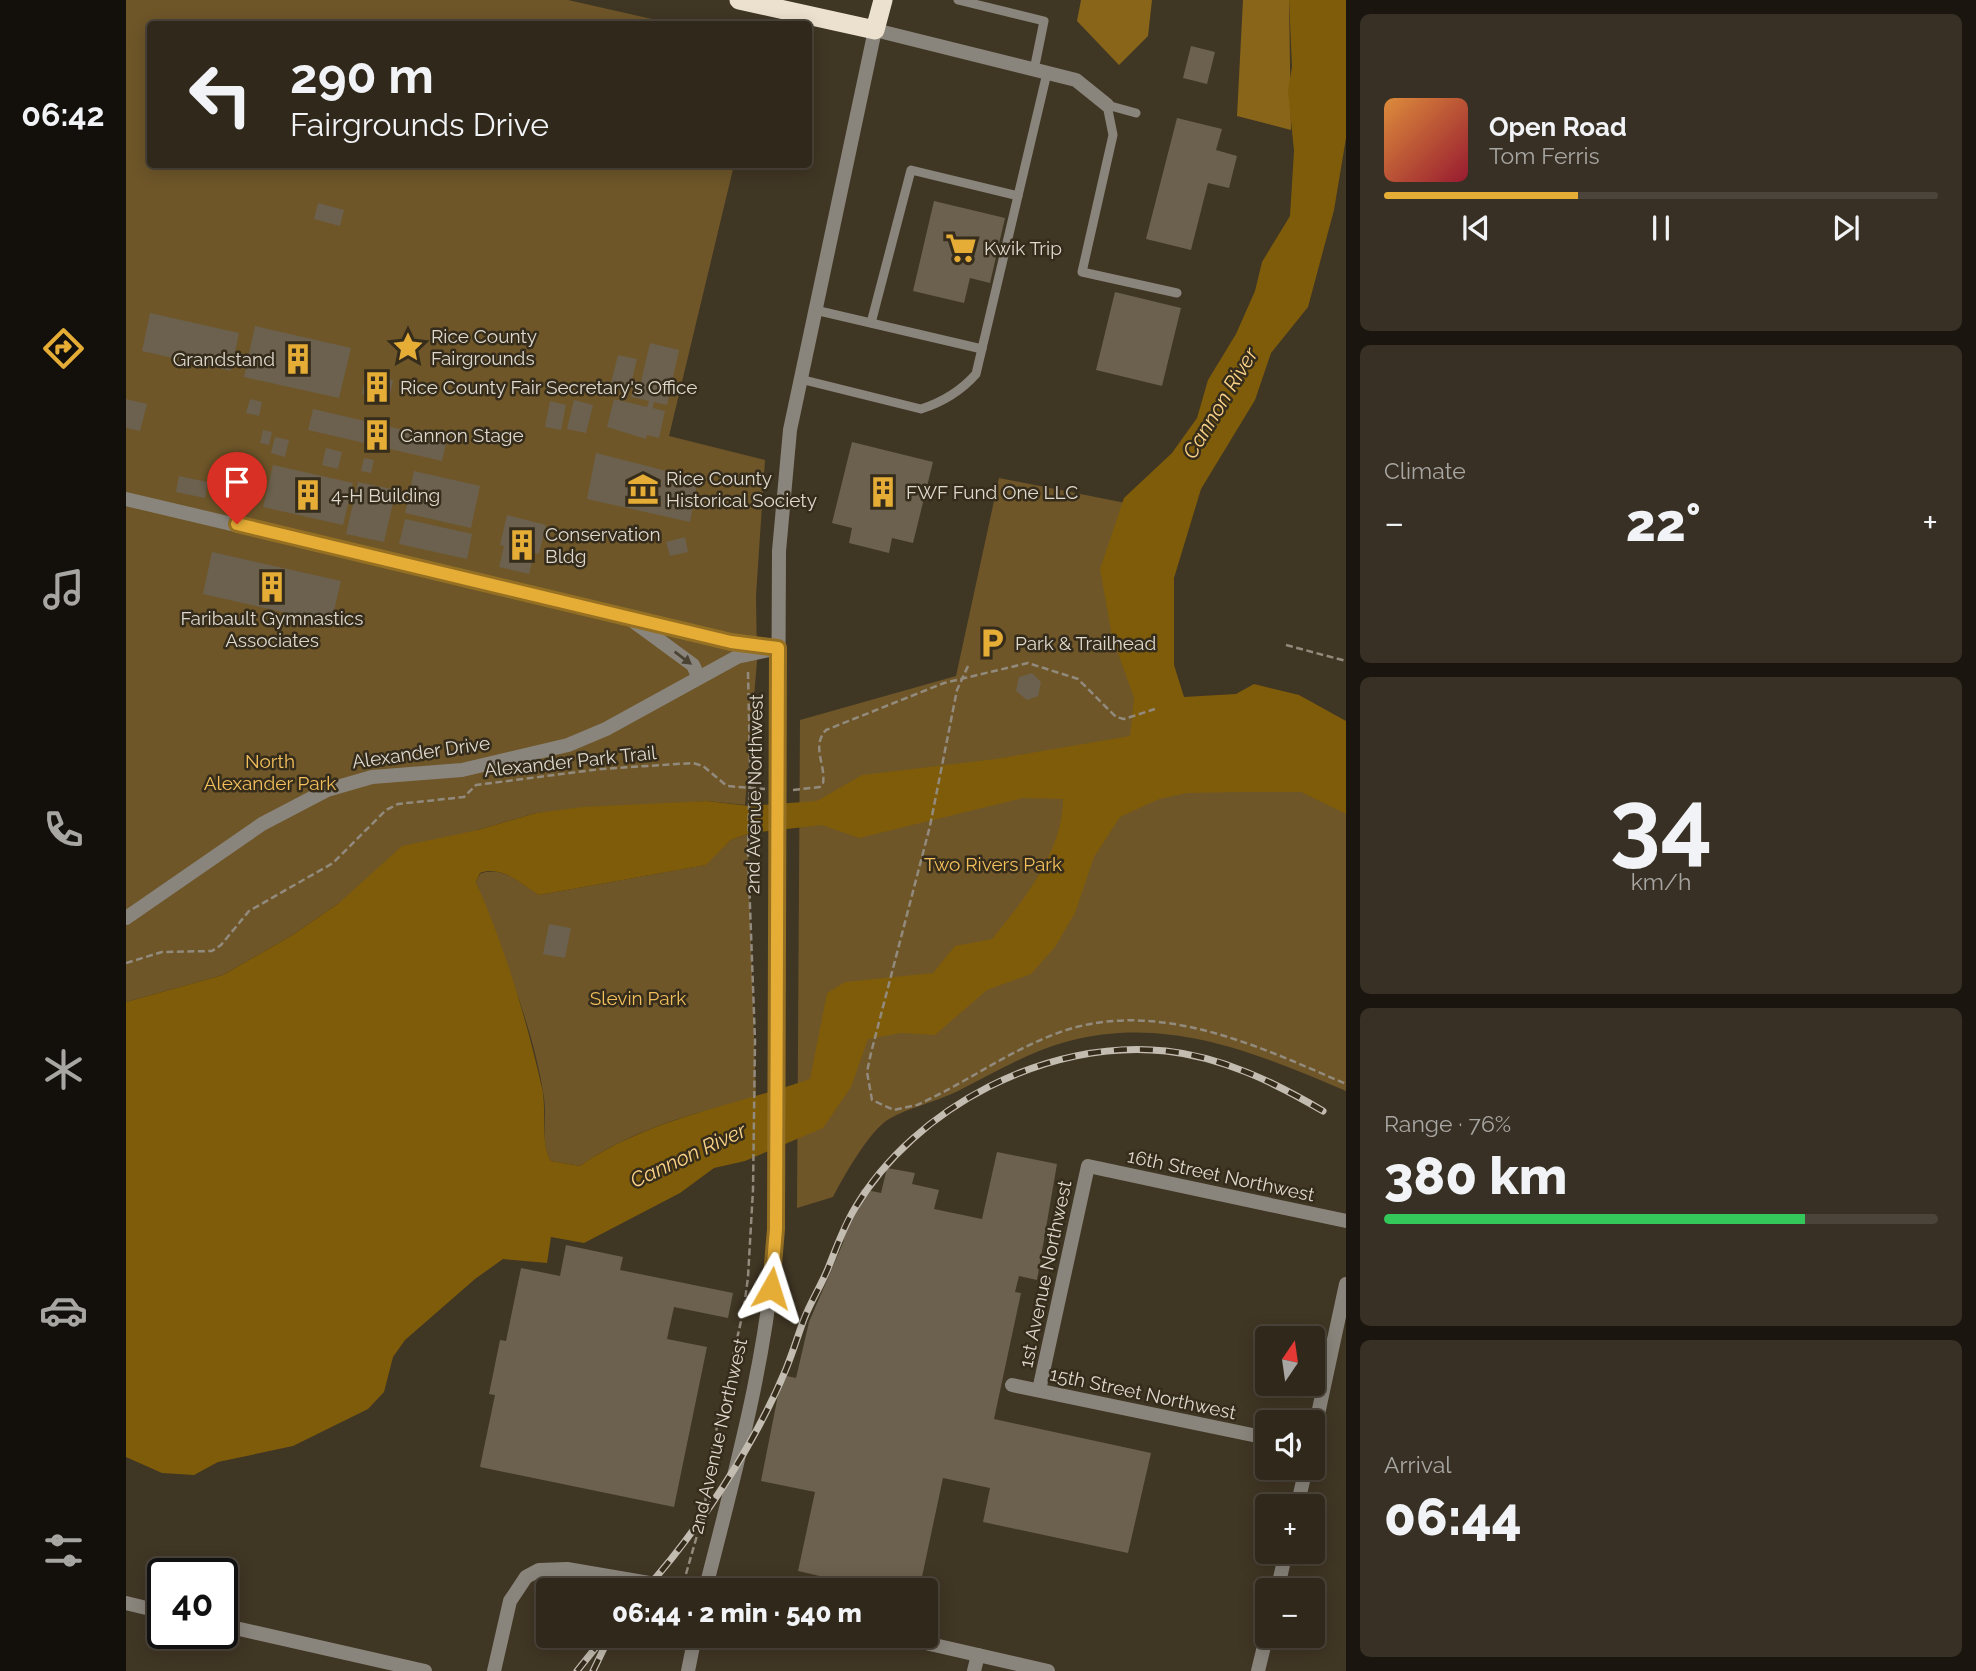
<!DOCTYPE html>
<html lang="en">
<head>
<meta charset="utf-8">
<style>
	body { margin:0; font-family:Raleway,sans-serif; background:#383024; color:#f1f3f6; height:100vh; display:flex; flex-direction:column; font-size:26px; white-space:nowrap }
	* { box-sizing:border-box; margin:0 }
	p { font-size:23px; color:#a8a6a3 }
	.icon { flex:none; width:38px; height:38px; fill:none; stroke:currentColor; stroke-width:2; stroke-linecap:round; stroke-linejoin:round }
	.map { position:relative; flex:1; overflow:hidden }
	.panel { display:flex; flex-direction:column; gap:14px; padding:14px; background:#1a160f; width:630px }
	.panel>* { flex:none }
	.banner { position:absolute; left:21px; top:21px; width:665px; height:147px; border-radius:7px; box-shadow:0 4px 18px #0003,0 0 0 2px #4b443a; background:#30281b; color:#f1f3f6; overflow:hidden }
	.needle { width:46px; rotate:13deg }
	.tools { position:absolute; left:1129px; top:1326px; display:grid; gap:14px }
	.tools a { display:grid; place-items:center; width:70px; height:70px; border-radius:7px; background:#30281b; box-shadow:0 4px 18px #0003,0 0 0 2px #4b443a; font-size:35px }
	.speed { position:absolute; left:21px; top:1558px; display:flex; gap:14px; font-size:35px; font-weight:700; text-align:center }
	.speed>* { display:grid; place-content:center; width:91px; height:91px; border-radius:50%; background:#30281b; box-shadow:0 4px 18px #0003,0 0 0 2px #4b443a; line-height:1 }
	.speed .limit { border:4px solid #111; border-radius:10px; background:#fff; color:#111 }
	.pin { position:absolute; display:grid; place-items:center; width:60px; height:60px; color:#fff; margin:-72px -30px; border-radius:50% 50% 50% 0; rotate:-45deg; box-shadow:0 0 7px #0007 }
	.pin .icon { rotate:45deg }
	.me { position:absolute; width:77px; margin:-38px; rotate:6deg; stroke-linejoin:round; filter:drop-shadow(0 0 5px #0008) }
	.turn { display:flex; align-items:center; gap:24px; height:147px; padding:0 28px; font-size:32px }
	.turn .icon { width:91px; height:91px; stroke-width:2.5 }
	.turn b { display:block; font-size:49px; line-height:60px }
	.big { font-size:52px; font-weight:800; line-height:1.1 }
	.panel .widget { flex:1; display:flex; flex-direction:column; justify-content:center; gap:10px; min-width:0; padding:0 24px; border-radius:10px; background:#383024 }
	.panel .dial { align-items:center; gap:0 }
	.dial b { font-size:91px; line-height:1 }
	.song { display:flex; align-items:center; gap:21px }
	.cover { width:84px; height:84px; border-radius:10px; background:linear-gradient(135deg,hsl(30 70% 55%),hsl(350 70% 35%)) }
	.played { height:7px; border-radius:4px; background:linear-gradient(90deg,#e5ad36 35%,#4b443a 35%) }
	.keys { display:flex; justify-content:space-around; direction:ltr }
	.heat { display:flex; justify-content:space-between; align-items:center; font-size:38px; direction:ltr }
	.charge { height:10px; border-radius:5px; background:linear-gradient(90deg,#34c759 76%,#4b443a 0) }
	.trip { position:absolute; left:410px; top:1578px; width:402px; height:70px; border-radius:7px; background:#30281b; box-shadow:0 4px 18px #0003,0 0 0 2px #4b443a; font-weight:800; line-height:70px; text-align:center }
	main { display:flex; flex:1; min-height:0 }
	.tab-bar { display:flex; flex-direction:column; width:126px; justify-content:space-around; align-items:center; background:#13100b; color:#a8a6a3 }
	.tab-bar .icon { width:49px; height:49px }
	.tab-bar .on { color:#e5ad36 }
	.tab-bar b { font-size:32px; color:#f1f3f6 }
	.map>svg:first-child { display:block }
	.green { fill:#6e5629 }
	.forest { fill:#886518 }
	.water { fill:#7f5c0a; fill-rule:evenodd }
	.building { fill:#6c614e }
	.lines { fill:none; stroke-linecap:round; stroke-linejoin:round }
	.path { stroke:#928a7c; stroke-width:2.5; stroke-dasharray:7 3.5; stroke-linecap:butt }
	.service { stroke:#8a857c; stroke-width:9 }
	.minor { stroke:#8a857c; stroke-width:14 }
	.tertiary { stroke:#8a857c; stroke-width:14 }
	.trunk { stroke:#ece1ce; stroke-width:19 }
	.rail-casing { stroke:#c3bcb0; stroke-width:7 }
	.rail { stroke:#352c1b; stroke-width:4.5; stroke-dasharray:13; stroke-linecap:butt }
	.path-bridge { stroke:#928a7c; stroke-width:2.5; stroke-dasharray:7 3.5; stroke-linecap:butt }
	.tertiary-bridge { stroke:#8a857c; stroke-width:14 }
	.oneway { fill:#4a4233 }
	.route-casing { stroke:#957023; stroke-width:18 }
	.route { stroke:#e5ad36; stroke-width:12 }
	.labels { text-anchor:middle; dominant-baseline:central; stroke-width:5; stroke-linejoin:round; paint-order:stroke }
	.poi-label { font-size:19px; fill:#ded8cd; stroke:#352c1b; text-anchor:start }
	.street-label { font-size:19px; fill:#ded8cd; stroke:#352c1b }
	.park-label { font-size:19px; fill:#f2bf5c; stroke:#352c1b }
	.water-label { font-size:21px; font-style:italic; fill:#fbd287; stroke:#352c1b }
</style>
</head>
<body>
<main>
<nav class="tab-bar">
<b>06:42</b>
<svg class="icon on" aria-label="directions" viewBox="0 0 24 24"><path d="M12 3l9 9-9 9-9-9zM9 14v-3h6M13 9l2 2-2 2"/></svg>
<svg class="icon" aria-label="music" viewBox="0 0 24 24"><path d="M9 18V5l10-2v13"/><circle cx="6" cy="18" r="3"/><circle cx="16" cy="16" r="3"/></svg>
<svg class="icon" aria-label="phone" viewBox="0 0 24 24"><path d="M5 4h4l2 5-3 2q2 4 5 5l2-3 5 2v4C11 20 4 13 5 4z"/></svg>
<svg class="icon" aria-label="climate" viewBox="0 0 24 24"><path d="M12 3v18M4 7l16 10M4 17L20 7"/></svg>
<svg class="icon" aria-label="car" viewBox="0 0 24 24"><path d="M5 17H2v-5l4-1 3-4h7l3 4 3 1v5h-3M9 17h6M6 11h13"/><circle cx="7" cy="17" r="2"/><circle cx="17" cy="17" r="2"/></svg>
<svg class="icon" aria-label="filters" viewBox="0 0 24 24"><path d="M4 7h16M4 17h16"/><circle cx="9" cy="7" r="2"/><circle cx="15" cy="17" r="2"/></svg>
</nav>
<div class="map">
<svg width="1220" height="1671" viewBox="0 0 1220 1671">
	<rect width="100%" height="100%" fill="#403624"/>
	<!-- green -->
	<g class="green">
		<path d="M0 0H442L548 24H24V164L608 165 543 436 639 460 630 596 631 661 619 805 581 801 410 813 352 830 213 903 165 936 97 975 0 1002Z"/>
		<path d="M873 478 1025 508 1046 735 1220 755V1091C1131 1053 1041 1015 943 1041 904 1051 868 1073 832 1091 810 1102 784 1107 763 1119 743 1131 718 1176 707 1197L671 1208 674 720 830 676Z"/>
		<path d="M624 833 622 852 630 1098C569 1112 505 1130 454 1166L425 1161C414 1144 421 1119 418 1098 407 1024 375 952 350 882L354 874C376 865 394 883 413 895L579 865 605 840Z"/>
	</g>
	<!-- forest -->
	<g class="forest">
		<path d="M955 0H1026L1022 36 993 65 951 21Z"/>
		<path d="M1117 0H1163L1165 130 1111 116Z"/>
	</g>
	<!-- water -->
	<path class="water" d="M1163 0H1220V138L1208 210 1182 307 1145 353 1129 400 1075 489 1048 578V665L1058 697 1110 694 1128 684 1173 695 1220 721V814L1175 792H1117L1061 793 1033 799 994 817 968 857 949 913 929 947 905 974 861 990 809 1035 775 1033 742 1039 725 1087 697 1128 619 1161 588 1168 554 1193 458 1243 425 1237 421 1263 377 1259 349 1279 279 1340 267 1357 258 1392 242 1409 167 1446 92 1462 68 1475 36 1473 0 1457V1002L97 975 165 936 213 903 276 846 352 830 410 813 457 807 581 801 623 806 691 801 736 775 870 759 1004 736 1008 698 986 636 974 569 998 498 1046 453 1071 418 1082 380 1110 334 1129 291 1136 262 1164 216 1168 151 1162 90 1166 67ZM897 798 937 799C937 851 898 900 866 939L829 946 807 973 719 982 701 993 684 1079C607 1106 521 1119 454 1166L425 1161C414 1144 421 1110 416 1088 400 1017 379 948 350 882L354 873C376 865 395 884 413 895L580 865 605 840 624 833 696 825 733 838Z"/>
	<!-- building -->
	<g class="building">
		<path d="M1065 46 1089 52 1081 84 1057 78Z"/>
		<path d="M1051 118 1096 129 1090 150 1111 156 1103 188 1082 183 1065 250 1020 239Z"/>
		<path d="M808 201 879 218 864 283 844 278 838 303 787 291Z"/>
		<path d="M192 203 218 210 214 226 188 219Z"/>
		<path d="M989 292 1055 308 1036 386 970 370Z"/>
		<path d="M24 313 113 333 105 371 16 351Z"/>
		<path d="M129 326 225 348 213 398 118 377Z"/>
		<path d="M524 343 553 350 541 405 528 402 527 408 539 411 533 438 521 435 520 439 481 427 488 399 521 407 523 401 505 397 509 381 515 382Z"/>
		<path d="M492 355 511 359 504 388 485 383Z"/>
		<path d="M240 374 267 380 263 400 236 394Z"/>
		<path d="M0 399 21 404 14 431 0 428Z"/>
		<path d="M124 399 136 402 133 416 120 413Z"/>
		<path d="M448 400 467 405 460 433 441 429Z"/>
		<path d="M424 401 440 405 435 430 419 427Z"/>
		<path d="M187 409 321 440 316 461 182 430Z"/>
		<path d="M137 430 146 432 143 445 134 443Z"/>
		<path d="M149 437 163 440 159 457 145 453Z"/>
		<path d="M726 442 807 462 787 543 766 538 763 553 723 543 726 528 706 523Z"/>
		<path d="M200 448 216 452 212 469 196 465Z"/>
		<path d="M470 453 572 479 564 522 461 499Z"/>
		<path d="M238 458 248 460 245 473 235 471Z"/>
		<path d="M147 465 227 483 217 525 137 507Z"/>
		<path d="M288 471 354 486 345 528 279 513Z"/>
		<path d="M53 476 82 482 79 498 50 492Z"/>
		<path d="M102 477 128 483 122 509 96 503Z"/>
		<path d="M232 482 270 490 258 542 220 534Z"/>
		<path d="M381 515 420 525 413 554 408 553 403 574 373 567 378 546 374 545Z"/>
		<path d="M279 519 346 534 341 559 273 544Z"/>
		<path d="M559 537 562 552 544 556 540 542Z"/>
		<path d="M86 552 215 581 205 623 77 594Z"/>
		<path d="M906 673 915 682 912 696 901 700 890 691 893 677Z"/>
		<path d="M423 924 445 928 439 958 417 954Z"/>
		<path d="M871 1152 931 1164 911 1280 893 1276 889 1292 895 1293 868 1419 1025 1453 1002 1553 857 1522 864 1488 817 1478 793 1591H759L672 1571 689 1492 635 1481 656 1375 670 1378 683 1322 717 1243 723 1215 736 1189 755 1193 761 1168 789 1173 786 1184 813 1190 808 1209 856 1219Z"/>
		<path d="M440 1245 497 1257 494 1270 607 1293 602 1318 548 1307 541 1339 581 1347 548 1507 354 1467 369 1395 363 1394 374 1340 380 1341 395 1268 434 1276Z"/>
	</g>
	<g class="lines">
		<!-- path -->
		<g class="path">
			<path d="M1160 645 1220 661"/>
			<path d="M842 666 831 690 804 826 745 1053 741 1072 746 1100 768 1110 791 1105C838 1084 881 1052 929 1034 1027 996 1130 1045 1220 1084"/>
			<path d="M622 672 624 764"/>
			<path d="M667 790 694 787 697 783C700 765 685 746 700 730L818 683 902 663 952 679 990 717 998 719 1029 709"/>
			<path d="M0 963 36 952 86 951 95 945 123 911 207 863 260 810 272 804 338 797 350 785 475 769 567 763 577 766 601 786 639 789"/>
			<path d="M560 1574 578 1511 586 1449 618 1308 622 1277 627 1190 629 1041 622 852"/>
		</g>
		<!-- service -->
		<g class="service">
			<path d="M832 0 918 21 908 70"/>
			<path d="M1010 113 981 105 987 135 956 272 1051 293"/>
			<path d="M689 310 856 349"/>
			<path d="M745 323 785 170 892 196"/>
			<path d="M674 379 795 409C817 402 834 392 850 374L921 73"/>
		</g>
		<!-- minor -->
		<g class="minor">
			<path d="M749 30 950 80 981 105"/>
			<path d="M0 499 605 642 641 647"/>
			<path d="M507 621 567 665 572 676"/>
			<path d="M0 918 136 824 201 790 246 777 336 770 442 745 480 729 611 657 652 648"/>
			<path d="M886 1385 1141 1438"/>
			<path d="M913 1390 962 1166 1220 1221"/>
			<path d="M1186 1442 1220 1284"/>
			<path d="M1171 1507 1180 1468"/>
			<path d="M1151 1591 1160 1552"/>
			<path d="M0 1603 37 1612"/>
			<path d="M96 1625 299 1671"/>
			<path d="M368 1671 384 1601 400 1577 413 1570 441 1569 570 1591"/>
			<path d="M848 1671 852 1655"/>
			<path d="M1132 1671 1141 1634"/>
		</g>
		<!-- tertiary -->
		<g class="tertiary">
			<path d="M652 763 653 551 664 430 749 30"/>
			<path d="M579 1591C609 1472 643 1352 650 1229V852"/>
			<path d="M769 1636 922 1671"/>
			<path d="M562 1671 569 1636"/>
		</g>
		<!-- trunk -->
		<path class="trunk" d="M613 0 749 30 757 0"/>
		<defs>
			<g id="rail">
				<path d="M518 1591C573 1530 629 1444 660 1369 667 1352 672 1335 678 1319 685 1301 696 1284 703 1266 711 1246 718 1226 729 1208 789 1107 922 1038 1040 1051 1096 1057 1148 1082 1197 1111"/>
				<path d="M451 1671 479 1636"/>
				<path d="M467 1671 479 1646"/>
			</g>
		</defs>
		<!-- rail casing -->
		<use href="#rail" class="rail-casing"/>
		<!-- rail -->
		<use href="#rail" class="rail"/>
		<!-- path-bridge -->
		<path class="path-bridge" d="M622 852 624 764"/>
		<!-- tertiary-bridge -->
		<path class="tertiary-bridge" d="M650 852 652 763"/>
	</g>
	<!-- one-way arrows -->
	<defs><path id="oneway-solid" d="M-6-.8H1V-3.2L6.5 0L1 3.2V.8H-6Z" transform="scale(1.75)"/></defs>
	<use class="oneway" href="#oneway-solid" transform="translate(557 658) rotate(37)"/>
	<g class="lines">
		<defs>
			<path id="route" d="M111 524 605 642 652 648 650 1229 645 1288"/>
		</defs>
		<!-- route casing -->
		<use href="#route" class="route-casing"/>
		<!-- route -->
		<use href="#route" class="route"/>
	</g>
	<!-- icons -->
	<defs>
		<symbol id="supermarket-bare" viewBox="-9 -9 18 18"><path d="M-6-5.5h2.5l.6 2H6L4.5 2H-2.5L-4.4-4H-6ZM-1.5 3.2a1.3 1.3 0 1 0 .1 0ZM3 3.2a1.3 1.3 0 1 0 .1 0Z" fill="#e5ad36" stroke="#352c1b" stroke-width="2.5" paint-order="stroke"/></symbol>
		<symbol id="sight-bare" viewBox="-9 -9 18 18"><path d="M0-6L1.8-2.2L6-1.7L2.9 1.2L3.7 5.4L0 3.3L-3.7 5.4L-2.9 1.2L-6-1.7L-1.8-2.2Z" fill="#e5ad36" stroke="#352c1b" stroke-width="2.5" paint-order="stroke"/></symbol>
		<symbol id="building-bare" viewBox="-9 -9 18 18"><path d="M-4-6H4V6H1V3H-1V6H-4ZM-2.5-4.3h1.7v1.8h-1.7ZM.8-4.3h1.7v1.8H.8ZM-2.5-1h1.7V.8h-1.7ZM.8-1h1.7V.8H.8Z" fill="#e5ad36" stroke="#352c1b" stroke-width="2.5" paint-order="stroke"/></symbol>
		<symbol id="museum-bare" viewBox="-9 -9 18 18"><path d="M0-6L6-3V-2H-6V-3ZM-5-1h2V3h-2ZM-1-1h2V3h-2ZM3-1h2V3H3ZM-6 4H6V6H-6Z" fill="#e5ad36" stroke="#352c1b" stroke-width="2.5" paint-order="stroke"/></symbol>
		<symbol id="parking-bare" viewBox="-9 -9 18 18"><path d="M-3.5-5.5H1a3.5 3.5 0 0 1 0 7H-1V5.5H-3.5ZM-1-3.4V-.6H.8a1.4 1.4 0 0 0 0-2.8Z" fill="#e5ad36" stroke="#352c1b" stroke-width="2.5" paint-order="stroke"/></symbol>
	</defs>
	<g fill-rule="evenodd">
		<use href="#supermarket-bare" x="813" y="226" width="44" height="44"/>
		<use href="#sight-bare" x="260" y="325" width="44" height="44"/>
		<use href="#building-bare" x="150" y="337" width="44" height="44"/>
		<use href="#building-bare" x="229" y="365" width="44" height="44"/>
		<use href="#building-bare" x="229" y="413" width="44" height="44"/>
		<use href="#museum-bare" x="495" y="467" width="44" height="44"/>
		<use href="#building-bare" x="735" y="470" width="44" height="44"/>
		<use href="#building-bare" x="160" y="473" width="44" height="44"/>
		<use href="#building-bare" x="374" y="523" width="44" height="44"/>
		<use href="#building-bare" x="124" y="565" width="44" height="44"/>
		<use href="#parking-bare" x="844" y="621" width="44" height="44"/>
	</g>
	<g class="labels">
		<!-- poi labels -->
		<g class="poi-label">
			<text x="858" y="248">Kwik Trip</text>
			<text x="305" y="336">Rice County<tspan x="305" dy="22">Fairgrounds</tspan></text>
			<text x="149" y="359" text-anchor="end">Grandstand</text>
			<text x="274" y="387">Rice County Fair Secretary's Office</text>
			<text x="274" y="435">Cannon Stage</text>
			<text x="540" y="478">Rice County<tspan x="540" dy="22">Historical Society</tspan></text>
			<text x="780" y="492">FWF Fund One LLC</text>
			<text x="205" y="495">4-H Building</text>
			<text x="419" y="534">Conservation<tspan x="419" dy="22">Bldg</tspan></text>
			<text x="146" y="618" text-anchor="middle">Faribault Gymnastics<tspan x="146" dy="22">Associates</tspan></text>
			<text x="889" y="643">Park &amp; Trailhead</text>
		</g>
		<!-- street labels -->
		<g class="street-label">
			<text transform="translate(295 752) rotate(-8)">Alexander Drive</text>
			<text transform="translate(444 761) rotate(-6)">Alexander Park Trail</text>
			<text transform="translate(628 794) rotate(-89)">2nd Avenue Northwest</text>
			<text transform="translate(1095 1175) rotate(12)">16th Street Northwest</text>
			<text transform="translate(919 1274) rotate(-78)">1st Avenue Northwest</text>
			<text transform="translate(1017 1393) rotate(12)">15th Street Northwest</text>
			<text transform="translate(592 1436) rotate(-77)">2nd Avenue Northwest</text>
		</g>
		<!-- park labels -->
		<g class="park-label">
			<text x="144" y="761">North<tspan x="144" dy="22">Alexander Park</tspan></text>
			<text x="867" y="864">Two Rivers Park</text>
			<text x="512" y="998">Slevin Park</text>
		</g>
		<!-- water labels -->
		<g class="water-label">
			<text transform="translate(1094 403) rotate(-59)">Cannon River</text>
			<text transform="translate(562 1155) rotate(-25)">Cannon River</text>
		</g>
	</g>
</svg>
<div class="tools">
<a><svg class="needle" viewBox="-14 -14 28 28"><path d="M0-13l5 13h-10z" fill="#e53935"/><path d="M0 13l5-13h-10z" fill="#a8a6a3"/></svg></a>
<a><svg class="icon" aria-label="sound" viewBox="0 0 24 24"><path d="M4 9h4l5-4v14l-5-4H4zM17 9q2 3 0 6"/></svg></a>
<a>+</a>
<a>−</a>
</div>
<div class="speed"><div class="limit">40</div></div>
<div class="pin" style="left:111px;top:524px;background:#d93025"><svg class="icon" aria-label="arrive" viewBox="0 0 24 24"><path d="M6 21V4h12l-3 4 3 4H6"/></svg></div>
<svg class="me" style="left:645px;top:1288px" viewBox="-20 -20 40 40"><path d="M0-17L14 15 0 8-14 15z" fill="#e5ad36" stroke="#fff" stroke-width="4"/></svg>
<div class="trip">06:44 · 2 min · 540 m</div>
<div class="banner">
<div class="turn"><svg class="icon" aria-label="left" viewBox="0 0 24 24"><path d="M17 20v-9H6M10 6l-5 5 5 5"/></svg><div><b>290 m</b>Fairgrounds Drive</div></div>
</div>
</div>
<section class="panel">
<div class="widget">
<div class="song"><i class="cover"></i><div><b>Open Road</b><p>Tom Ferris</p></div></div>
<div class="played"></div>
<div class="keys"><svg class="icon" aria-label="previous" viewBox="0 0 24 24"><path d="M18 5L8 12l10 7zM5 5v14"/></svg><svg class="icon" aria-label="pause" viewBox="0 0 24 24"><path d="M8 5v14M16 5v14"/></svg><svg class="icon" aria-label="next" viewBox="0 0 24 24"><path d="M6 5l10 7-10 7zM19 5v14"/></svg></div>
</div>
<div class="widget"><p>Climate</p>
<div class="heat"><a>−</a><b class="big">22°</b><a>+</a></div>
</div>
<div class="widget dial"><b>34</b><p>km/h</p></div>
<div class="widget"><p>Range · 76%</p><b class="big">380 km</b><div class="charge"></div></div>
<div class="widget"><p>Arrival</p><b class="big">06:44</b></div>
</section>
</main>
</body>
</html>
